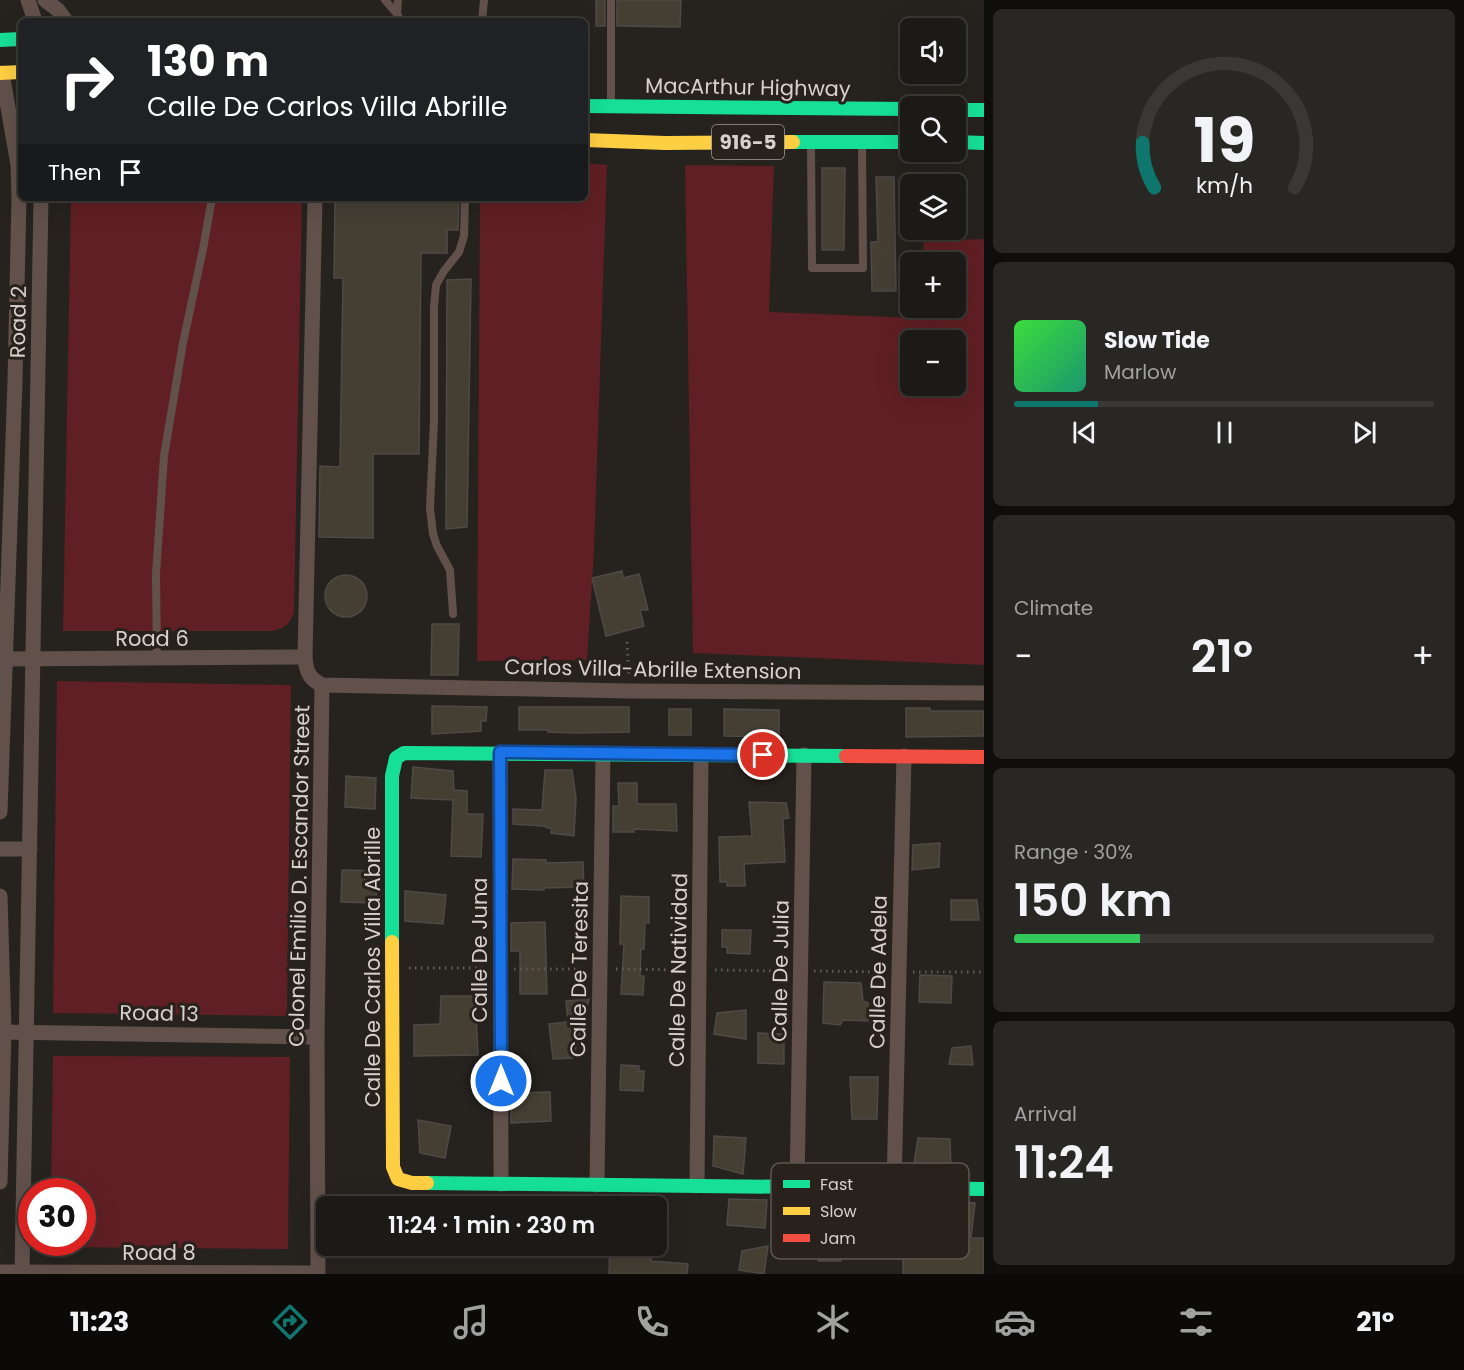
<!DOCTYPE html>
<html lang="en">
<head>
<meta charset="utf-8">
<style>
	body { margin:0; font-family:Poppins,sans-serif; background:#292723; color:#f1f3f6; height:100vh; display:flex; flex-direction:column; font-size:22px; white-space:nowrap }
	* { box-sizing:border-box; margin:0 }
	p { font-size:20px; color:#a0a1a1 }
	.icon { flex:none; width:33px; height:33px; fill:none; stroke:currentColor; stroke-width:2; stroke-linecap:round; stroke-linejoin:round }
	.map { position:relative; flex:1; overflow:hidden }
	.side { display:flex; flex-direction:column; gap:9px; padding:9px; background:#0f0e0c; width:480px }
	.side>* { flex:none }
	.hud { position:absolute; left:18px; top:18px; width:570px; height:183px; border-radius:9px; box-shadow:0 6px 24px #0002,0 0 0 2px #3a3835; background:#202124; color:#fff; overflow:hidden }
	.tools { position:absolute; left:900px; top:18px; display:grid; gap:12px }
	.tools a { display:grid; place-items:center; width:66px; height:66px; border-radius:9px; background:#1c1a16; box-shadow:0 6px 24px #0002,0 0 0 2px #3a3835; font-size:30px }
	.speed { position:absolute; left:18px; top:1178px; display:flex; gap:12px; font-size:30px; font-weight:700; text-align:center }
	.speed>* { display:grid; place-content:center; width:78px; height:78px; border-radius:50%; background:#1c1a16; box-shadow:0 6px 24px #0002,0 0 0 2px #3a3835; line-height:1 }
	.speed .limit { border:9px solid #d22; background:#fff; color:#111 }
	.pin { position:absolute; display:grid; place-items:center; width:51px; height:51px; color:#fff; margin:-26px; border:3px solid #fff; border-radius:50%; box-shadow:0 2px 6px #0007 }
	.me { position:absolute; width:66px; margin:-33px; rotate:0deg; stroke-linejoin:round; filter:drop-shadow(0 0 4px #0008) }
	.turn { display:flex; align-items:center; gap:21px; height:126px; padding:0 30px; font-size:27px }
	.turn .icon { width:78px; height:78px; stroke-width:2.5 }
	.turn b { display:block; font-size:42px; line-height:51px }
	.then { display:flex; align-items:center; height:57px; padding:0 30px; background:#0003; gap:12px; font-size:22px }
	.big { font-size:45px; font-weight:600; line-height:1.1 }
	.side .tile { flex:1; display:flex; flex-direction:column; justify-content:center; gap:9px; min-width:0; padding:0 21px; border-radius:9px; background:#292723 }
	.side .dial { align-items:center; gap:0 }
	.dial svg { height:156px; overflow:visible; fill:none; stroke:#3a3835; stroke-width:7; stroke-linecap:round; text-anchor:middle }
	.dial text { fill:#f1f3f6; stroke:none }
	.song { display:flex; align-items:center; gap:18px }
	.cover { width:72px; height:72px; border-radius:9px; background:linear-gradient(135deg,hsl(120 70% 55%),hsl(160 70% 35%)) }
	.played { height:6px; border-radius:3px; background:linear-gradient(90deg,#0f766e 20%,#3a3835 20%) }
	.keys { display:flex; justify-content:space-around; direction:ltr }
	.heat { display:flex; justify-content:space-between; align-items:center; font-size:33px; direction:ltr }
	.charge { height:9px; border-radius:4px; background:linear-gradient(90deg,#34c759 30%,#3a3835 0) }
	.trip { position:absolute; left:316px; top:1196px; width:351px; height:60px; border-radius:9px; background:#1c1a16; box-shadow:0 6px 24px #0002,0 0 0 2px #3a3835; font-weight:600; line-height:60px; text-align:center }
	.menu { display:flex; height:96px; justify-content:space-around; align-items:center; background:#0b0a09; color:#a0a1a1 }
	.menu .icon { width:42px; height:42px }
	.menu .current { color:#0f766e }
	.menu b { font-size:27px; color:#f1f3f6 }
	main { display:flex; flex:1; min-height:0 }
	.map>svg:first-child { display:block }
	.green { fill:#601f24; fill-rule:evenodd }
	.building { fill:#443e33; stroke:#4d4a47; stroke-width:1.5 }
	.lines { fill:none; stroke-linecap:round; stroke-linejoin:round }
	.path { stroke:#655a56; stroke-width:3; stroke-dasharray:1.5 4.5; stroke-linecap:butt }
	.lane { stroke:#62514b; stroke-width:8 }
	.street { stroke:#62514b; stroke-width:15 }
	.fast { stroke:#16e098; stroke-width:14 }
	.slow { stroke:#ffcf43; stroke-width:14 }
	.jam { stroke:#f24e42; stroke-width:14 }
	.route-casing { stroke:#114b97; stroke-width:15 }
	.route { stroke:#1a73e8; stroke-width:10 }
	.labels { text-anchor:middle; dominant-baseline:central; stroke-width:6; stroke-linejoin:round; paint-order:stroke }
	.shield { fill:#29211b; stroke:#a29c98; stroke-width:1.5 }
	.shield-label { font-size:20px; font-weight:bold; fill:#d6d1cd }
	.street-label { font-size:21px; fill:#d6d1cd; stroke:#29211b }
	.key { fill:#29211b; stroke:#5d5650; stroke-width:1.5 }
	.key-label { font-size:16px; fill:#d6d1cd }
</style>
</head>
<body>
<main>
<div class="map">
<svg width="984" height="1274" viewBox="0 0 984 1274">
	<rect width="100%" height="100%" fill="#26221e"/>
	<!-- green -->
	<g class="green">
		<path d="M585 163 607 165 594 550 587 660 477 661 480 198H585Z"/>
		<path d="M685 165 774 166 769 312 916 318 917 308H956V262H922L924 241 984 239V665L693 653ZM910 340H956V386H910Z"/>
		<path d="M71 198H302L294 612C290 625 285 628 272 631H63Z"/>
		<path d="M57 681 291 685 287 1016 53 1013Z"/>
		<path d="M53 1056 290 1057 288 1249 50 1247 51 1242H82V1191H51Z"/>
	</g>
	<!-- building -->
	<g class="building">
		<rect x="596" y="0" width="9" height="26"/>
		<path d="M617 0H681L680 27 617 26Z"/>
		<path d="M822 168H845L844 250H822Z"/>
		<path d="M876 177H894L896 291H872L871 242H878Z"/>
		<path d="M335 198H459L458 230H447V253H421L419 454H373V538L319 537 320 466 340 467 343 278H334Z"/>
		<path d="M471 279 467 527 446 529 447 280Z"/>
		<path d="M622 571 623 578 639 574 648 610H640L644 626 606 636 592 578Z"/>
		<circle cx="346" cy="596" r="21"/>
		<path d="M432 624H459L458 675H431Z"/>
		<path d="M432 706 487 707 486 721H481V731L432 734Z"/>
		<path d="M519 707H629V732L576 733 548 732V730H519Z"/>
		<path d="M906 708H930V711H984V736L906 737Z"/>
		<rect x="669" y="709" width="22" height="26"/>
		<path d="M724 709 779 710V737L724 736Z"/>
		<path d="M413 767 453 771 454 790 467 791V814H483L481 857 451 856 453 800 411 798Z"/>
		<path d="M545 770H572L576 798 574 836 551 833 552 829 543 826 513 824V809L542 810Z"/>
		<path d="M346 776 376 778 375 809 345 807Z"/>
		<path d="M618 783H637V804H676L677 831 634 829V832H613V806H619Z"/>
		<path d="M749 802 786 803 789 818 783 819 785 862 744 864 745 886H727V882H720L719 837 752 836Z"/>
		<path d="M940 843 939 867 912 870 913 845Z"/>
		<path d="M513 859 546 860V863L583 862 584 887 544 888V890L512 889Z"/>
		<path d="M342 870 377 871 376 903 341 902Z"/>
		<path d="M405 891 446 895 443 924 405 921Z"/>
		<path d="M621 896 649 897V923H645L644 949H641L640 976H644L643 995 621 994 624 944H620Z"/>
		<path d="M951 900H977L979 920H951Z"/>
		<path d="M545 922 547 994H520V951H511V923Z"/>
		<path d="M722 930H751L750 954 727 953V947H722Z"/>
		<path d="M920 975 952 976 951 1003 919 1002Z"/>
		<path d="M824 982 861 983 863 1001 868 1003V1021L843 1020 840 1025 823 1023Z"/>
		<path d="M441 996H475L478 1055 414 1056V1025L440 1024Z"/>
		<path d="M589 999 573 1058 553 1059 549 1024 568 1022 566 1001Z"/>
		<path d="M746 1010V1039L714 1034 717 1013Z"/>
		<path d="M758 1033 784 1034V1064L758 1063Z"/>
		<path d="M971 1046 973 1065 949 1064 952 1048Z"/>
		<path d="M621 1065 639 1066V1071H644L643 1091 620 1090Z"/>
		<path d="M850 1077H878L877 1119H852Z"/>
		<path d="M550 1092 551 1121 511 1123V1093Z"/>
		<path d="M418 1120 451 1126 445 1158 420 1153Z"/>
		<path d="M714 1136 746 1138 743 1174 713 1166Z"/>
		<path d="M918 1138 950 1139 951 1172 913 1170Z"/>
		<path d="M729 1199 767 1200 765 1228 727 1225Z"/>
		<path d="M951 1201 975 1203 971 1238H984V1274H903V1237H948Z"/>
		<path d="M819 1238H842L841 1261H818Z"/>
		<path d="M610 1245H652L651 1261 688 1264 687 1274H609Z"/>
		<path d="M768 1246 764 1274 739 1270 742 1251Z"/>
	</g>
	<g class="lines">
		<!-- path -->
		<g class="path">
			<path d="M627 642 629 676"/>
			<path d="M409 968H484"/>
			<path d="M514 969H586"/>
			<path d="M616 969 685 970"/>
			<path d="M715 970 784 971"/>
			<path d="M814 971 883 972"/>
			<path d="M913 972H984"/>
		</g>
		<!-- lane -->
		<g class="lane">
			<path d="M385 0 397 14"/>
			<path d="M398 0 397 14 401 21"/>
			<path d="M611 0V105"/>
			<path d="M482 21 484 0"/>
			<path d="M811 144 812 268H863L862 145"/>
			<path d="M453 614 450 570 437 546 433 534 430 508 434 421V308L436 285 444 271 459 252 464 236 465 198"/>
			<path d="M157 659 156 574 164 456 183 343 203 249 212 198"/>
		</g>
		<!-- street -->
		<g class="street">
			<path d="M28 0 35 21"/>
			<path d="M45 0 58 10 66 21"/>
			<path d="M315 198 305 657C306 671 309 679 322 685L630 691 984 693"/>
			<path d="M6 659 305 657"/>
			<path d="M500 752 501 1184"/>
			<path d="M0 812 15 381 19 198 18 165 2 73"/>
			<path d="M0 849H30"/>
			<path d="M0 896 4 1032 0 1182"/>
			<path d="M0 1032 317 1037"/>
			<path d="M597 1185 603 753"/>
			<path d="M697 1186 701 754"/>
			<path d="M797 1188 804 755"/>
			<path d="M894 1188 904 756"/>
			<path d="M0 1272 317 1273"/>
			<path d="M22 1274 41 198"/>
			<path d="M318 1274 317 1037 322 685"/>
		</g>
		<!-- fast -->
		<g class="fast">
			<path d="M0 40 21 39"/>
			<path d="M585 106 910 109"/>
			<path d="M956 110H984"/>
			<path d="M793 142H910"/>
			<path d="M956 142 984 143"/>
			<path d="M392 942V776L396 758 404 753 846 756"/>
			<path d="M427 1183 984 1189"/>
		</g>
		<!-- slow -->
		<g class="slow">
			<path d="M0 73 21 72"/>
			<path d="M585 140 665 143 793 142"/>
			<path d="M392 942 393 1167 398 1179 412 1183H427"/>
		</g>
		<!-- jam -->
		<path class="jam" d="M846 756 984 757"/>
	</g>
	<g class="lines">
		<defs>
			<path id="route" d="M501 1081 500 752 763 755"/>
		</defs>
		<!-- route casing -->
		<use href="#route" class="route-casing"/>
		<!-- route -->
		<use href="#route" class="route"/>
	</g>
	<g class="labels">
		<!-- shield labels -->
		<rect class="shield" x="712" y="125" width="72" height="34" rx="4.5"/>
		<g class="shield-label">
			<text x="748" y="142">916-5</text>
		</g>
		<!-- street labels -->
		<g class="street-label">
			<text transform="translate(748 87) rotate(1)">MacArthur Highway</text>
			<text transform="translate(18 322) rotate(-89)">Road 2</text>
			<text x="152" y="638">Road 6</text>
			<text transform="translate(653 669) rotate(1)">Carlos Villa-Abrille Extension</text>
			<text transform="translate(299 876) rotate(-89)">Colonel Emilio D. Escandor Street</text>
			<text transform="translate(479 950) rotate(-90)">Calle De Juna</text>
			<text transform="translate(372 967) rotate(-90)">Calle De Carlos Villa Abrille</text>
			<text transform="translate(579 969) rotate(-89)">Calle De Teresita</text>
			<text transform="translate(678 970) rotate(-89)">Calle De Natividad</text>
			<text transform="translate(780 971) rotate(-89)">Calle De Julia</text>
			<text transform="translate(878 972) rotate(-89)">Calle De Adela</text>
			<text transform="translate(159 1013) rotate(1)">Road 13</text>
			<text x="159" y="1252">Road 8</text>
		</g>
	</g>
	<!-- legend -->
	<rect x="771" y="1163" width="198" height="96" rx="9" class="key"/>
	<rect x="783" y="1180" width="27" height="8" fill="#16e098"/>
	<rect x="783" y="1207" width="27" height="8" fill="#ffcf43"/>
	<rect x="783" y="1234" width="27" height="8" fill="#f24e42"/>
	<g class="key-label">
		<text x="820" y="1190">Fast</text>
		<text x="820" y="1217">Slow</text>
		<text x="820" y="1244">Jam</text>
	</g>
</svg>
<div class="tools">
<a><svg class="icon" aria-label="sound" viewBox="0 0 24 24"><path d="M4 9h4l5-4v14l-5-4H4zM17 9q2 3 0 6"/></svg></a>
<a><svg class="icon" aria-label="search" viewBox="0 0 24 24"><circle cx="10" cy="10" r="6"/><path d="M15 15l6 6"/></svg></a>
<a><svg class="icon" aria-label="layers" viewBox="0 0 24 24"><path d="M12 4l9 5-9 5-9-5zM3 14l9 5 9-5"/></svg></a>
<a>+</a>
<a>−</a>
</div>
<div class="speed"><div class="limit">30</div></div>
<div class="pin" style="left:763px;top:755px;background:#d93025"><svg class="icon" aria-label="arrive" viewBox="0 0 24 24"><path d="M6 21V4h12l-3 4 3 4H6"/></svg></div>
<svg class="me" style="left:501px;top:1081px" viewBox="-20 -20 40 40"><circle r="17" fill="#1a73e8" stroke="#fff" stroke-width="3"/><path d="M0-11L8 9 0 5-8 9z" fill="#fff"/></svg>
<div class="trip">11:24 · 1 min · 230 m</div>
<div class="hud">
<div class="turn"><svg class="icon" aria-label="right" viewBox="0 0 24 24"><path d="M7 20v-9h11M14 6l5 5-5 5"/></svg><div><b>130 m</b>Calle De Carlos Villa Abrille</div></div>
<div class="then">Then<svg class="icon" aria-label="arrive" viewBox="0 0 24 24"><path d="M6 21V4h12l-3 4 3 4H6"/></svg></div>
</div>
</div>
<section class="side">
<div class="tile dial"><svg viewBox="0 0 100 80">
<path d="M14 69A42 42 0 1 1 86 69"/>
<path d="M14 69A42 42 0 0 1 8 46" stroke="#0f766e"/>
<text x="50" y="56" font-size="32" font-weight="700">19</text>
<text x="50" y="72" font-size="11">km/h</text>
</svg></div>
<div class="tile">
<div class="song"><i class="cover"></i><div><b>Slow Tide</b><p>Marlow</p></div></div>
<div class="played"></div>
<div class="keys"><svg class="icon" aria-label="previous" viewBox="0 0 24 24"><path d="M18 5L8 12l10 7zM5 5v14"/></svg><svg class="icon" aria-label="pause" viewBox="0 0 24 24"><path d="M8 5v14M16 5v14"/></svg><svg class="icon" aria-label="next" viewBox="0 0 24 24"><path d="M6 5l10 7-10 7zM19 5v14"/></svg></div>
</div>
<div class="tile"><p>Climate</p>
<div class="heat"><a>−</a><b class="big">21°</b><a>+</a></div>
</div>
<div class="tile"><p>Range · 30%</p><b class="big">150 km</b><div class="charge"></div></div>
<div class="tile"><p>Arrival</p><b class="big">11:24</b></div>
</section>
</main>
<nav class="menu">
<b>11:23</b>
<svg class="icon current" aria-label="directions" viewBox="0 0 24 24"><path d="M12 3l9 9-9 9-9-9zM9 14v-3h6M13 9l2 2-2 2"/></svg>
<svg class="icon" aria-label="music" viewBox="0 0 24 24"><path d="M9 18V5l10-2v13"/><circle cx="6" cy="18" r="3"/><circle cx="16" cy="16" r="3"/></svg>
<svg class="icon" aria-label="phone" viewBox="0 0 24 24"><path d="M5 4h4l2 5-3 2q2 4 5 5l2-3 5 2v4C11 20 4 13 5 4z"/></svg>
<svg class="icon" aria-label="climate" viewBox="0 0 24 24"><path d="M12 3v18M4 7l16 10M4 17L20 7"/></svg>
<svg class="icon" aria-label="car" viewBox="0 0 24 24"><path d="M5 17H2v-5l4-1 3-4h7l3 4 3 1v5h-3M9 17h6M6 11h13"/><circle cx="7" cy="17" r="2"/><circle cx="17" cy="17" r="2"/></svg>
<svg class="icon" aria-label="filters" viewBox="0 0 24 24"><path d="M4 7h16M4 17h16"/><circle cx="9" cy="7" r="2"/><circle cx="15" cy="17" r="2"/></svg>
<b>21°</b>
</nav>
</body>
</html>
